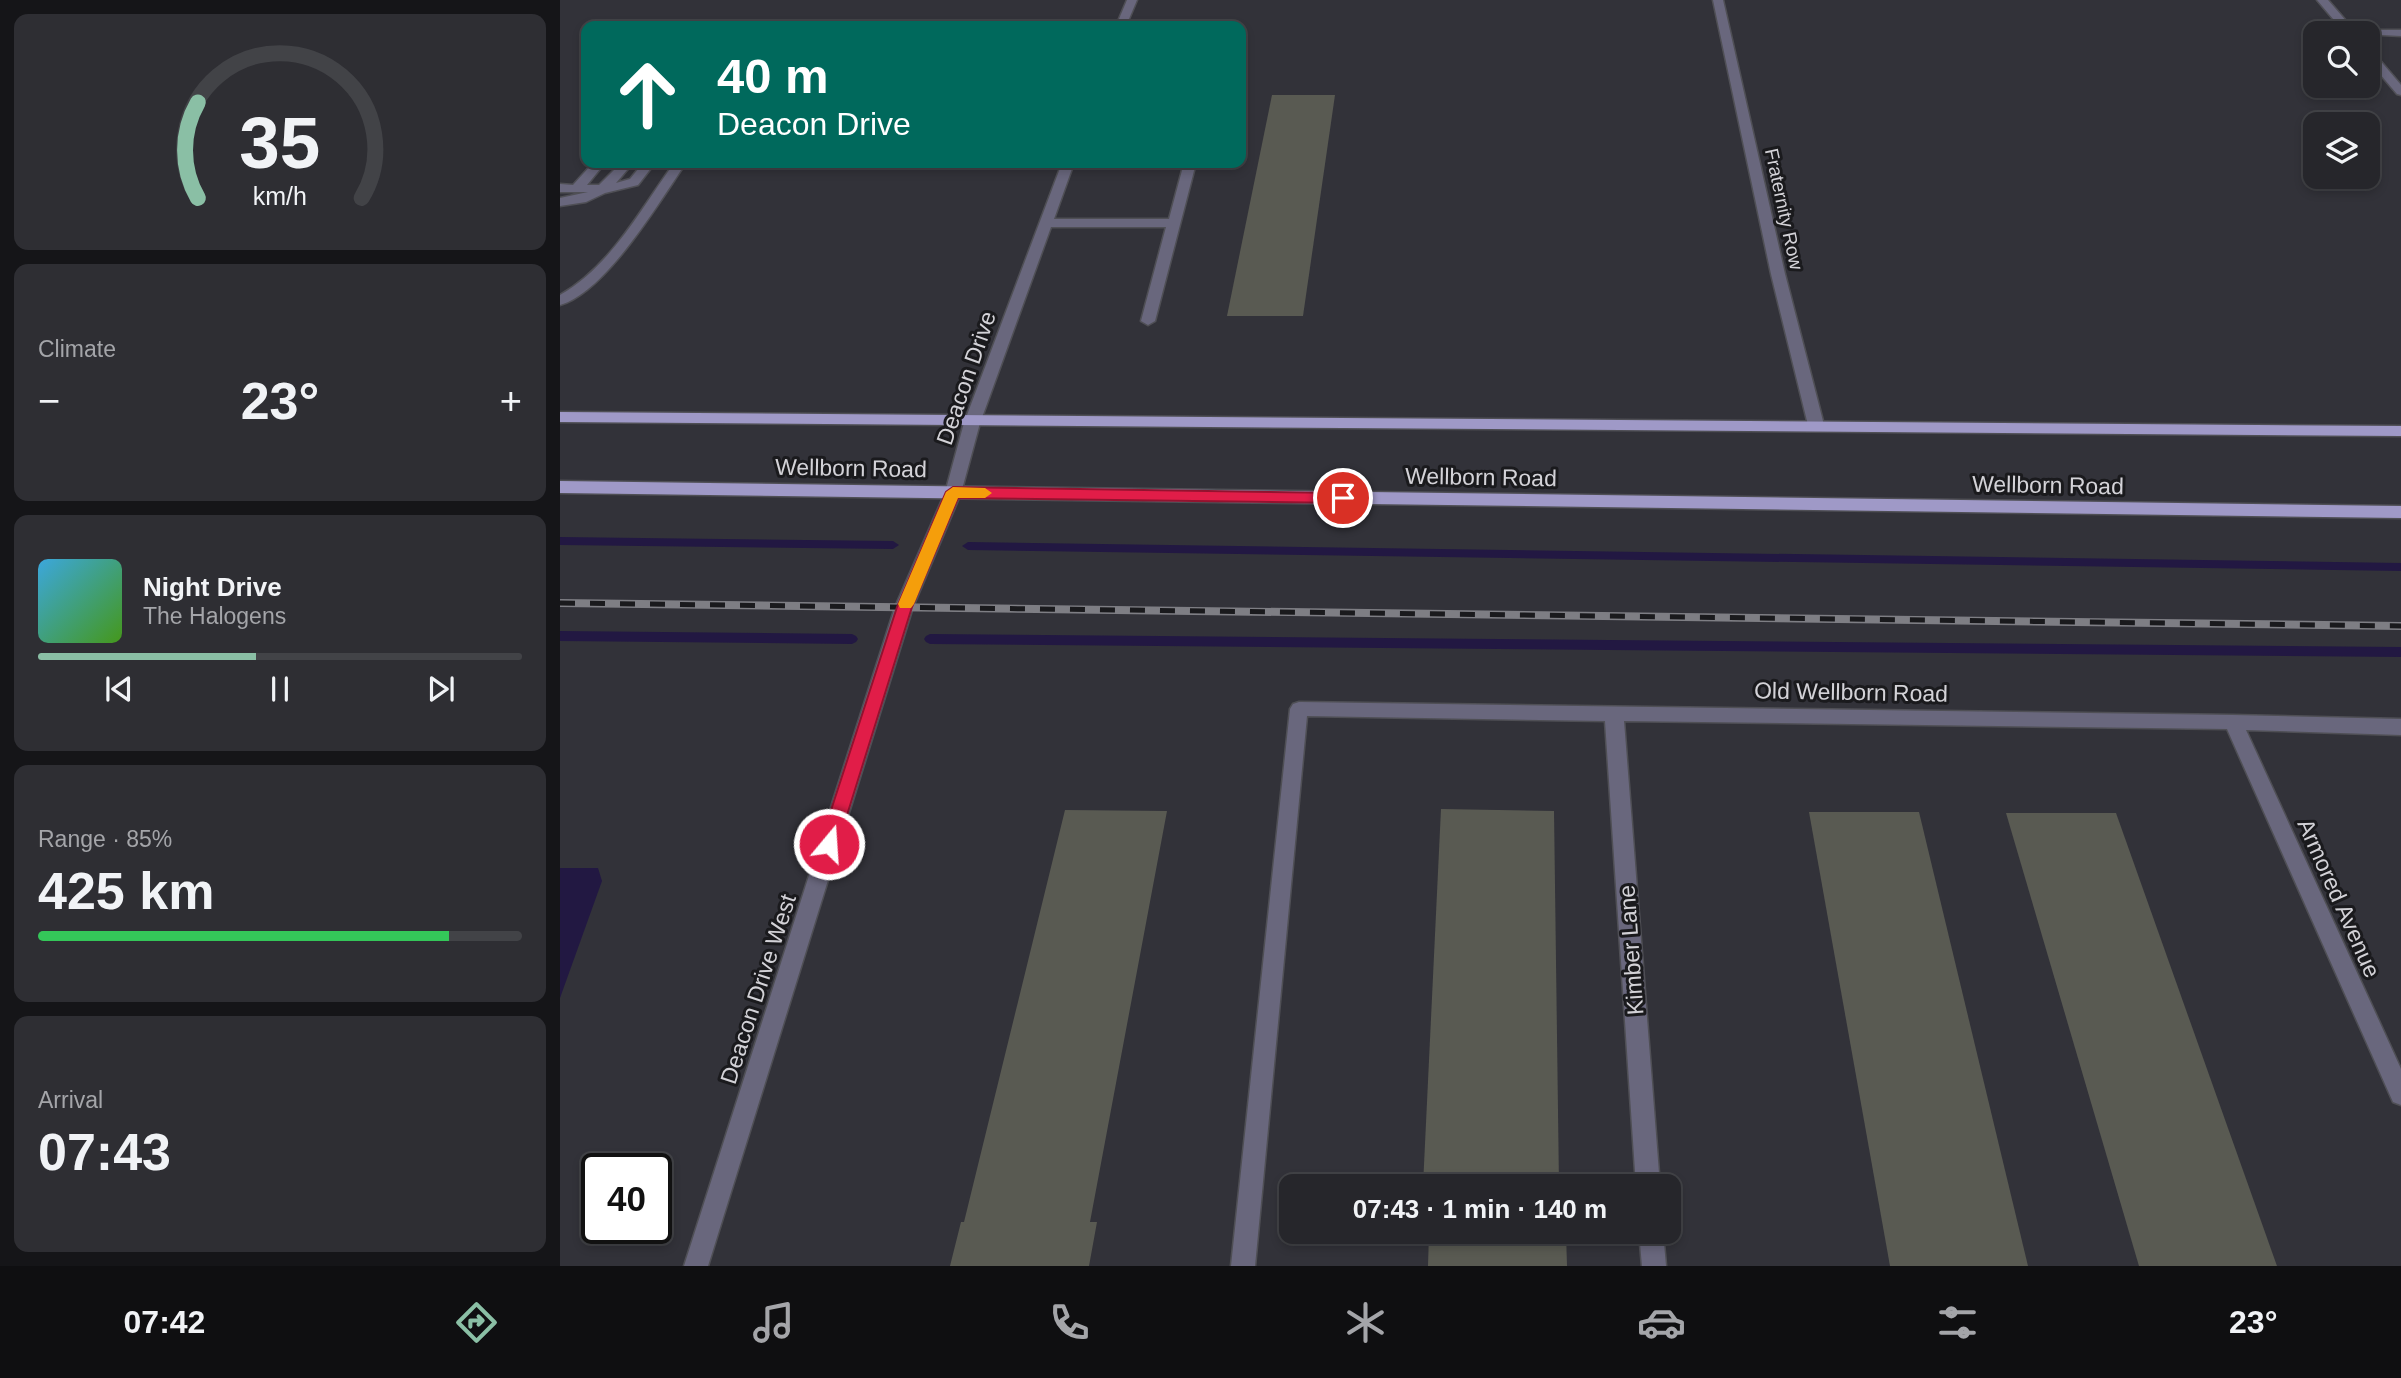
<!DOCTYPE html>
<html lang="en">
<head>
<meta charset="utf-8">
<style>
	body { margin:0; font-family:Arial,sans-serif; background:#2e2e33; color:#f1f3f6; height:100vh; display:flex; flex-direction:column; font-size:26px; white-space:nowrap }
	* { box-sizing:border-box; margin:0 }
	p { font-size:23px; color:#a4a5a9 }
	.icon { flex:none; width:38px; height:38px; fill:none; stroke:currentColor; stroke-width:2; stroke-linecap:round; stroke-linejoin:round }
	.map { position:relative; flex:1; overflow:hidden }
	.sheet { display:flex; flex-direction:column; gap:14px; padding:14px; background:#151518; width:560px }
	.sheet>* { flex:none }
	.top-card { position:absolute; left:21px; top:21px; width:665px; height:147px; border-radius:14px; box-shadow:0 4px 10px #0003,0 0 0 2px #424347; background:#00695c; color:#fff; overflow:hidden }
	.controls { position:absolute; left:1743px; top:21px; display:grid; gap:14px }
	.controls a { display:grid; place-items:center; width:77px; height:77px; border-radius:14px; background:#26262b; box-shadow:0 4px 10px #0003,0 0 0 2px #424347; font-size:35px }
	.speed { position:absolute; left:21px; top:1153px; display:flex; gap:14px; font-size:35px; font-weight:700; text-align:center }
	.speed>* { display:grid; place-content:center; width:91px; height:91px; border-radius:50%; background:#26262b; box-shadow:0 4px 10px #0003,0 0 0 2px #424347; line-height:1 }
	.speed .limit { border:4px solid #111; border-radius:10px; background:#fff; color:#111 }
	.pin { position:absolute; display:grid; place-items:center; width:60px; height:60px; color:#fff; margin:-30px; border:4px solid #fff; border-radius:50%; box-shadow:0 2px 7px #0007 }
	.me { position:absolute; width:77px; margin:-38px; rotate:18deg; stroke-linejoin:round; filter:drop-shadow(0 0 5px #0008) }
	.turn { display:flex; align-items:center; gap:24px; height:147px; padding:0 21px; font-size:32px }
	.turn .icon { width:91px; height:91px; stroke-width:2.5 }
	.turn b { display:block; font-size:49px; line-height:60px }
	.big { font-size:52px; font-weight:700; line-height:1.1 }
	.sheet .card { flex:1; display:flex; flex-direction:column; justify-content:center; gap:10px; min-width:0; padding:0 24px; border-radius:14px; background:#2e2e33 }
	.sheet .dial { align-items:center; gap:0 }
	.dial svg { height:182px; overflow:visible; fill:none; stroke:#424347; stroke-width:7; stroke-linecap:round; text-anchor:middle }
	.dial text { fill:#f1f3f6; stroke:none }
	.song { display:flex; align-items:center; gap:21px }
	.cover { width:84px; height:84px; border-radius:10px; background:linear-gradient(135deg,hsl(200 70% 55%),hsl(100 70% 35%)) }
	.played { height:7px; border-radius:4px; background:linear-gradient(90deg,#8abfa5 45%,#424347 45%) }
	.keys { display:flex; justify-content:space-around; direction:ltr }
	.heat { display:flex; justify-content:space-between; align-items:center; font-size:38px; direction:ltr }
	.charge { height:10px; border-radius:5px; background:linear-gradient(90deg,#34c759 85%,#424347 0) }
	.trip { position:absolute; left:719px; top:1174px; width:402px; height:70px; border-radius:14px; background:#26262b; box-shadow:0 4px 10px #0003,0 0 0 2px #424347; font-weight:700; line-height:70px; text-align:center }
	.menu { display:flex; height:112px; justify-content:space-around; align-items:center; background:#0f0f11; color:#a4a5a9 }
	.menu .icon { width:49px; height:49px }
	.menu .on { color:#8abfa5 }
	.menu b { font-size:32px; color:#f1f3f6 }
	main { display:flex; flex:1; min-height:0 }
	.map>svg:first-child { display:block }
	.water { fill:#221842 }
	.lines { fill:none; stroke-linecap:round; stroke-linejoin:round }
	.stream { fill:#221842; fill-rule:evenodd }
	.building { fill:#595a52 }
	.minor-casing { stroke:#4f4f55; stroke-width:3 }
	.major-casing { stroke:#4f4f55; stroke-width:3 }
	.minor { fill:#69677d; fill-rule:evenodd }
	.major { fill:#9f99c7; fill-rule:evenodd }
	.rail-casing { stroke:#7e7e84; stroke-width:8 }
	.rail { stroke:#1a1a1d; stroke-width:5; stroke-dasharray:15; stroke-linecap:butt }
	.route { fill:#e11d48; stroke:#92132f; stroke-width:2 }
	.slow { fill:#f59e0b }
	.labels { text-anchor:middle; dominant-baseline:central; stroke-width:6; stroke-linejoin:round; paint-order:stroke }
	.far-street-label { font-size:19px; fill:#d3d2d7; stroke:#1a1a1d }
	.street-label { font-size:23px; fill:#d3d2d7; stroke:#1a1a1d }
</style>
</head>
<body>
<main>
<section class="sheet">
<div class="card dial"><svg viewBox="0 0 100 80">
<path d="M14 69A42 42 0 1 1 86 69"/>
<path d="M14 69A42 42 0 0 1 14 27" stroke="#8abfa5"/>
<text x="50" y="56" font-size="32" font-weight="700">35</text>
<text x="50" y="72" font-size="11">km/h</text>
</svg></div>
<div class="card"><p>Climate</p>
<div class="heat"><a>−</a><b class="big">23°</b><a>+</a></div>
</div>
<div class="card">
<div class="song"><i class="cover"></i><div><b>Night Drive</b><p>The Halogens</p></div></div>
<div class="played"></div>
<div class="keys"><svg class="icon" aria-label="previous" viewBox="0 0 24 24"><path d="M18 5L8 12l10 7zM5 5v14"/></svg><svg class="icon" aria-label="pause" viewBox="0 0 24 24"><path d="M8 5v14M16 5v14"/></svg><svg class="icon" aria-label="next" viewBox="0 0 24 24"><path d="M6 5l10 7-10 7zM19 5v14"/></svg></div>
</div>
<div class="card"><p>Range · 85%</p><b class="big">425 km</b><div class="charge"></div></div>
<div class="card"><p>Arrival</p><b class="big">07:43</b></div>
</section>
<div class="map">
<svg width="1841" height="1266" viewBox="0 0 1841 1266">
	<rect width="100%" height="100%" fill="#323239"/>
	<!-- water -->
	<path class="water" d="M0 868H38L42 881 0 998Z"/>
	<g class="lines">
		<!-- stream -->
		<g class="stream">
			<path d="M0 537 333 541 339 545 333 549 0 545Z"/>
			<path d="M408 542 1841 563V571L408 550 402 546Z"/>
			<path d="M0 631 292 634 296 636 298 639 296 642 292 644 0 641Z"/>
			<path d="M370 634 1841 647V657L370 644 366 642 364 639 366 636Z"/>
		</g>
	</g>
	<!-- building -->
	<g class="building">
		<path d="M712 95H775L743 316H667Z"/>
		<path d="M881 809 994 811 999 1186H863Z"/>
		<path d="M505 810 607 811 530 1222H537L529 1266H390L401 1222H404Z"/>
		<path d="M1249 812H1359L1468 1266H1330Z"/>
		<path d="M1446 813H1556L1717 1266H1579Z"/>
		<path d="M869 1232H1006L1007 1266H868Z"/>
	</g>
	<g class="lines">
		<defs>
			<g id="minor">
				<path d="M567 0H577L566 26H556Z"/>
				<path d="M1153 0H1163L1225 274 1264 425 1256 430 1248 425 1211 274Z"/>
				<path d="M1757 0H1768L1794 30H1841V36L1785 33Z"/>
				<path d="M1808 50 1812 51 1841 85V95L1837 94 1808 60Z"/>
				<path d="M33 163H45L27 185H39L61 163H73L56 183 70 179 83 163H95L78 185 45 193 26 202 0 206V198L28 192H0V184L13 185Z"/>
				<path d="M114 163H126C99 202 46 292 0 305V295C50 267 81 209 114 163Z"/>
				<path d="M502 163H514L494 219H609L624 163H636L595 321 588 325 581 321 606 227H491L420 423 401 493 353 607 148 1266H124L335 607 385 493 404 423Z"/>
				<path d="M739 702 1673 715 1841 719V735L1686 730 1841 1069V1105L1833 1102 1667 729 1064 721 1100 1186H1076L1045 721 747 716 695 1266H671L730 709 733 704Z"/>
				<path d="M1079 1232H1103L1106 1266H1082Z"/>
			</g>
			<g id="major">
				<path d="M0 412 1841 426V436L0 422Z"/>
				<path d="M0 481 1841 506V518L0 493Z"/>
			</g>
		</defs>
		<!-- minor casing -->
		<use href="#minor" class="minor-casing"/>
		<!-- major casing -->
		<use href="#major" class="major-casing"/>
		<!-- minor -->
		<use href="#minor" class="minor"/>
		<!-- major -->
		<use href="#major" class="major"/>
		<defs>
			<path id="rail" d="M0 603 1841 626"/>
		</defs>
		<!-- rail casing -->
		<use href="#rail" class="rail-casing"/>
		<!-- rail -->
		<use href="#rail" class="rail"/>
	</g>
	<!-- route -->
	<path class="route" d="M393 487 783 493 790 498 783 503 398 498 352 607 278 844 269 852 260 844 337 607 386 492Z"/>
	<!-- slow -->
	<path class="slow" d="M393 487 425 488 432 493 425 498H398L354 604 351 608H340L338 604 386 492Z"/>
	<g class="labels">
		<!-- far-street labels -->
		<g class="far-street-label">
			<text transform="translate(1224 209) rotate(78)">Fraternity Row</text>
		</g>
		<!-- street labels -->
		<g class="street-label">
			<text transform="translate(406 378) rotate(-71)">Deacon Drive</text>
			<text transform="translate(291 468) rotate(1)">Wellborn Road</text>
			<text transform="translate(921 477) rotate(1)">Wellborn Road</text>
			<text transform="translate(1488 485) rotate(1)">Wellborn Road</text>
			<text transform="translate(1291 692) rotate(1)">Old Wellborn Road</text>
			<text transform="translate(1779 898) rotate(66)">Armored Avenue</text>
			<text transform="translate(1071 950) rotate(-94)">Kimber Lane</text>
			<text transform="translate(198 989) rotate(-72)">Deacon Drive West</text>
		</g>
	</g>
</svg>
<div class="controls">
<a><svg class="icon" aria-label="search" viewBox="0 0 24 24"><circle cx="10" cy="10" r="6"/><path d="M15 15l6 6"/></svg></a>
<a><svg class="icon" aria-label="layers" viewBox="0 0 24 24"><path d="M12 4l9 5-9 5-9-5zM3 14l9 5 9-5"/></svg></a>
</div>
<div class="speed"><div class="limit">40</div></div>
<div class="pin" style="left:783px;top:498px;background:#d93025"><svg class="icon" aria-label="arrive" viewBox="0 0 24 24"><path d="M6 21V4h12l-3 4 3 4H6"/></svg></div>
<svg class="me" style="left:269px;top:844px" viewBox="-20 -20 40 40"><circle r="17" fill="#e11d48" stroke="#fff" stroke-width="3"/><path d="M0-11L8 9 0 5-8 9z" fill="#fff"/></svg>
<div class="trip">07:43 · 1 min · 140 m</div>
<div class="top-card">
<div class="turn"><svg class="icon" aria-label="ahead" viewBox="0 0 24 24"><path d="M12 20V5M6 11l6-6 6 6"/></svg><div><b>40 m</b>Deacon Drive</div></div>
</div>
</div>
</main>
<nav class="menu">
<b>07:42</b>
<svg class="icon on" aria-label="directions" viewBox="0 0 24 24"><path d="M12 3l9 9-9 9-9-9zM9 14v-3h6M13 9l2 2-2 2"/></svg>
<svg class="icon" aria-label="music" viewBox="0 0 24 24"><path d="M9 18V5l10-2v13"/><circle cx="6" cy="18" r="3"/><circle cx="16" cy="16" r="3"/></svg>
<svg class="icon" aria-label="phone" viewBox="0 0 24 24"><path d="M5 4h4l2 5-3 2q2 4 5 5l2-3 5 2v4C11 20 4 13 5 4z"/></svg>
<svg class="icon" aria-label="climate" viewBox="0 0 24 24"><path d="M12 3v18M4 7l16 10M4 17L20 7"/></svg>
<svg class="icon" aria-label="car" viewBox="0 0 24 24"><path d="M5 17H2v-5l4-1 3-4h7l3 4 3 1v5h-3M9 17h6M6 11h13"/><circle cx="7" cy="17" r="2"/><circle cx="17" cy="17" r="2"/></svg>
<svg class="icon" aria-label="filters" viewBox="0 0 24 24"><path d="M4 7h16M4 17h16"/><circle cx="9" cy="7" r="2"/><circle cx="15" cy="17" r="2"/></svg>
<b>23°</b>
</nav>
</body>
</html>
